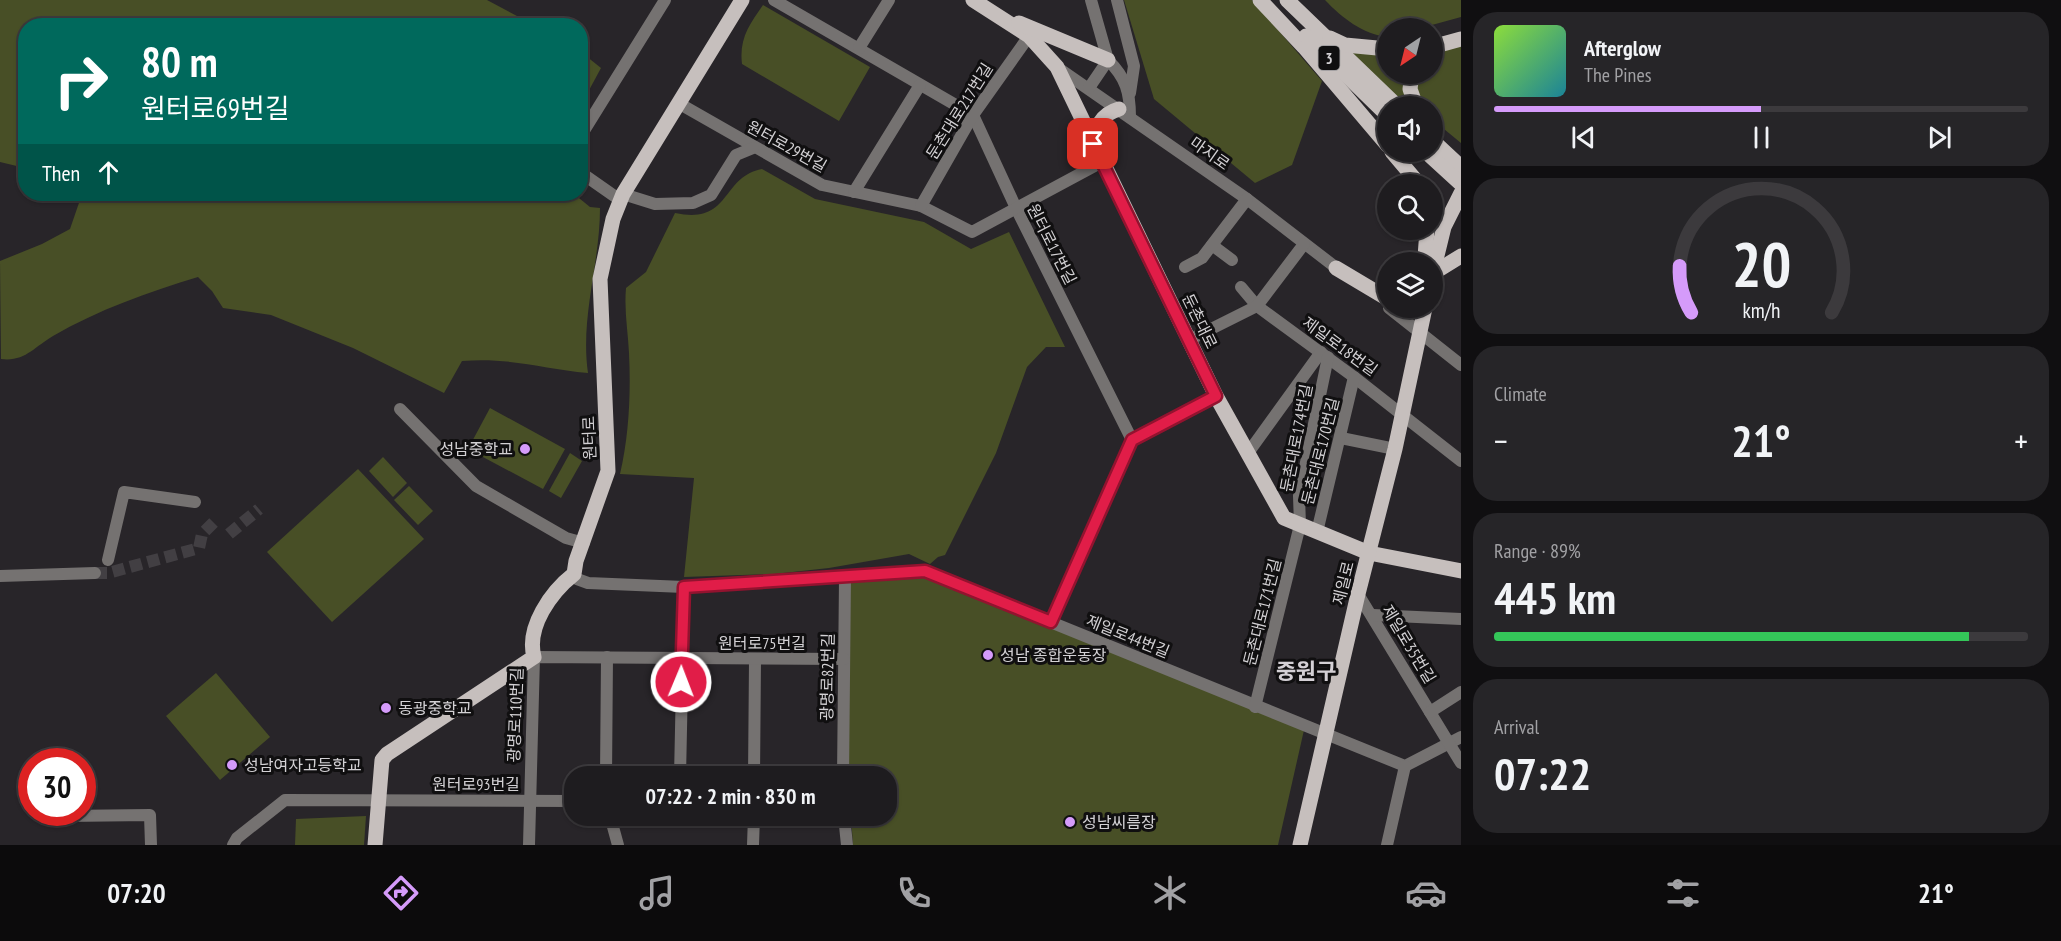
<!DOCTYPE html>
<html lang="en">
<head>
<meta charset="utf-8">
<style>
	body { margin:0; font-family:"PT Sans Narrow","Noto Sans KR",sans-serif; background:#262528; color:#f1f3f6; height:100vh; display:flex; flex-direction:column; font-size:22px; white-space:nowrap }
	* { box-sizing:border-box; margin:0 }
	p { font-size:20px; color:#a1a1a4 }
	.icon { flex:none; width:33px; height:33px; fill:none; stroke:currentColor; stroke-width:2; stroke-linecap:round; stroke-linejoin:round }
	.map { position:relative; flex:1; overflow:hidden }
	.details { display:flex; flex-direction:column; gap:12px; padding:12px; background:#100f11; width:600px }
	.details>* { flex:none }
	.guide { position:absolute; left:18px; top:18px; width:570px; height:183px; border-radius:24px; box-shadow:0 2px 4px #0004,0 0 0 2px #3c3a3d; background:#00695c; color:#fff; overflow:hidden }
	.needle { width:39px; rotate:215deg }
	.buttons { position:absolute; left:1377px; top:18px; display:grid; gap:12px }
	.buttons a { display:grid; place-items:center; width:66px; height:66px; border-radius:50%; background:#1e1c1f; box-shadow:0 2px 4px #0004,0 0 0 2px #3c3a3d; font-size:30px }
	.speed { position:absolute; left:18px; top:748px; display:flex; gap:12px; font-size:30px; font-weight:700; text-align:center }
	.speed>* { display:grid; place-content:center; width:78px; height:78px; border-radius:50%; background:#1e1c1f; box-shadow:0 2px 4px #0004,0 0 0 2px #3c3a3d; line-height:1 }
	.speed .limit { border:9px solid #d22; background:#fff; color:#111 }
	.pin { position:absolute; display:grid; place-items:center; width:51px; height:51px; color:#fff; margin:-26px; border-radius:12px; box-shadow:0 3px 9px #0006 }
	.me { position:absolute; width:66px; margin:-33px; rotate:1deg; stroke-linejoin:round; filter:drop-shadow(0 0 4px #0008) }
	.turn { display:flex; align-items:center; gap:21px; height:126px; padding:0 24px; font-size:27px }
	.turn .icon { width:78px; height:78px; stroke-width:2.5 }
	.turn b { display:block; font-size:42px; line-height:51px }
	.then { display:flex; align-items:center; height:57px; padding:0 24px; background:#0003; gap:12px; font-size:22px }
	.big { font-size:45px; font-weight:700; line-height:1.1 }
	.details .widget { flex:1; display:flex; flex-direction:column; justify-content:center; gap:9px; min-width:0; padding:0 21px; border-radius:24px; background:#262528 }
	.details .dial { align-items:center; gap:0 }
	.dial svg { height:156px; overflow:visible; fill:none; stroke:#3c3a3d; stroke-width:7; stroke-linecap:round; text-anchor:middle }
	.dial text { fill:#f1f3f6; stroke:none }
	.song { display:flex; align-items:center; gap:18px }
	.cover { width:72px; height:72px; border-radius:9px; background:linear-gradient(135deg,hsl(90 70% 55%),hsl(190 70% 35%)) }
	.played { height:6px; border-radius:3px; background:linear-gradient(90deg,#d59bfa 50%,#3c3a3d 50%) }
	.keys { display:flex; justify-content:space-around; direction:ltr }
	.heat { display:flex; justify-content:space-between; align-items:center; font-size:33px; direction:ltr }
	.charge { height:9px; border-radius:4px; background:linear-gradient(90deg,#34c759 89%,#3c3a3d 0) }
	.trip { position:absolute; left:564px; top:766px; width:333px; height:60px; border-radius:24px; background:#1e1c1f; box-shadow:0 2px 4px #0004,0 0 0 2px #3c3a3d; font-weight:700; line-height:60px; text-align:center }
	.tabs { display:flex; height:96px; justify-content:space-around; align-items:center; background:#0c0b0c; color:#a1a1a4 }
	.tabs .icon { width:42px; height:42px }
	.tabs .current { color:#d59bfa }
	.tabs b { font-size:27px; color:#f1f3f6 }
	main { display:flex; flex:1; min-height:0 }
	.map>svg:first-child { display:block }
	.green { fill:#484f26 }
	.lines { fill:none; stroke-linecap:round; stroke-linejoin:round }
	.minor-tunnel { stroke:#423f43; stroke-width:12; stroke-dasharray:12 6; stroke-linecap:butt }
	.minor { stroke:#757271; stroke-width:12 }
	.major { stroke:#c6bfbd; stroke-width:15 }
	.route-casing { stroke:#92132f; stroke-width:15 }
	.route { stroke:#e11d48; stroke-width:10 }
	.poi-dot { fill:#d59bfa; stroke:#100f10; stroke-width:2 }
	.labels { text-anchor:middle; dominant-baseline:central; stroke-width:6; stroke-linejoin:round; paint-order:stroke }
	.shield { fill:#100f10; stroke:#989799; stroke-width:1.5 }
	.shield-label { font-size:15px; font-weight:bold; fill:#d3d1d4 }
	.street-label { font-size:16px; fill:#d3d1d4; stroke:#100f10 }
	.poi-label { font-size:16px; fill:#d3d1d4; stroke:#100f10; text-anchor:start }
	.district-label { font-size:22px; font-weight:bold; fill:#d4d0d5; stroke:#100f10 }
</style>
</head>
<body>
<main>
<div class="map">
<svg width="1461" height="845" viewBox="0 0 1461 845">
	<rect width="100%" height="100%" fill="#282529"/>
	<!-- green -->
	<g class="green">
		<path d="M0 0H487L534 25 26 26 25 168 0 162Z"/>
		<path d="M1124 0H1252L1322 81 1292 165 1255 183 1154 99Z"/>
		<path d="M1325 0H1461V17L1421 28H1388L1387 37C1363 34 1342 18 1325 0Z"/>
		<path d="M763 5 870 67 839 121 742 64C739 39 749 25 763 5Z"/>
		<path d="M1457 46 1461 47V143L1433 120 1432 106H1422L1415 89 1417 74H1432L1433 53Z"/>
		<path d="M1340 47 1387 54 1388 74H1406L1409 105 1370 75Z"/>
		<path d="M581 52 601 68 581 105Z"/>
		<path d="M762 169 815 199 924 222 971 249 1009 232 1065 347H1046L1027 367 996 453 945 555 938 557 930 564 909 554 829 568 774 574 684 577 694 478 620 474C629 436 631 393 629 353 628 331 624 311 626 288L646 272 675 213C732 225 720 177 762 169Z"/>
		<path d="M78 194H574L590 207 600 208C600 264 580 317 588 373 543 369 510 357 462 361L444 393 353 348 271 315 223 308 212 291 198 277C148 292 98 310 53 336 34 347 25 362 1 359L0 261 42 244 70 229 81 197Z"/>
		<path d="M490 408 565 449 543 489 468 449Z"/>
		<path d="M570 453 582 461 561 498 549 491Z"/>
		<path d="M383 457 407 483 393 497 369 471Z"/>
		<path d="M358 469 424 539 332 622 267 552Z"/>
		<path d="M409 486 433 511 418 525 394 500Z"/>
		<path d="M925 571 1304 730 1278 845H853L851 816H886V777H849V581Z"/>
		<path d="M216 673 270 737 220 780 166 716Z"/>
		<path d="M366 816 364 845H295L296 819Z"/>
	</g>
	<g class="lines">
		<!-- minor-tunnel -->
		<g class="minor-tunnel">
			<path d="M229 534 259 509"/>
			<path d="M95 573H108L199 548 202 534 216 520"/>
		</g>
		<!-- minor -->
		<g class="minor">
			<path d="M774 0 973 115 1016 208 1132 440"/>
			<path d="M1117 0 1134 66 1130 93"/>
			<path d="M859 48 889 0"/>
			<path d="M1108 60C1126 78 1130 92 1130 117"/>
			<path d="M1058 68 1247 199 1343 273"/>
			<path d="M1089 88 1108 60 1091 0"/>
			<path d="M680 104 822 185 921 206 972 232 1102 162"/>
			<path d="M580 137 665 0"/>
			<path d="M580 172 620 200"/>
			<path d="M854 192 920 85"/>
			<path d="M623 194 655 204 693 203 711 195 736 155 753 148"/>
			<path d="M921 206 973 115 1029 36"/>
			<path d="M1212 245 1232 260"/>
			<path d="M1185 267 1202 258 1247 199"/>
			<path d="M1241 287 1257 306 1354 377 1461 461"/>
			<path d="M1389 308 1461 365"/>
			<path d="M1189 340 1257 306 1304 244"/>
			<path d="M400 409 476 486 566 538 584 543"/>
			<path d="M1341 438 1395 449"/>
			<path d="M1248 453 1321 352"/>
			<path d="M1317 532 1354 377"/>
			<path d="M108 560 124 492 195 502"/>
			<path d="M574 574 577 579 588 583 684 587 925 571 1405 766 1461 737"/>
			<path d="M0 576 95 573"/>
			<path d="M1358 594 1461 763"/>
			<path d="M1373 615 1461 619"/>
			<path d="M1051 623 1132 440 1216 396"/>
			<path d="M1255 707 1300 525 1299 496 1328 357"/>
			<path d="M1430 712 1461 692"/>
			<path d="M606 777 607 657"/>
			<path d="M680 777 684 587"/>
			<path d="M754 777 755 660"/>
			<path d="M843 777 845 578"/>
			<path d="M64 816 150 815 151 845"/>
			<path d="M610 816 618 845"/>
			<path d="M844 816 847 845"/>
			<path d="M233 845 237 838 285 800 574 801"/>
			<path d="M529 845 534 657 844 659"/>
			<path d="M753 845 754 816"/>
			<path d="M1387 845 1405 766"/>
		</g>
		<!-- major -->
		<g class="major">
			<path d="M973 0 1029 36 1057 67 1216 396 1284 518 1369 553 1461 571"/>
			<path d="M1260 0 1304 47 1388 146"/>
			<path d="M1287 0 1397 106"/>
			<path d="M1019 23 1108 60"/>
			<path d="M1306 36 1388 116"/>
			<path d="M1330 38 1345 45 1388 49"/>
			<path d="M1432 47 1461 39"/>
			<path d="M1412 74 1410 89 1416 106"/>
			<path d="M1432 140 1461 167"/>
			<path d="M1093 145C1096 127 1101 114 1119 109"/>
			<path d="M1392 152 1419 184"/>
			<path d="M1426 152 1461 184"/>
			<path d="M1427 230 1425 257 1428 262"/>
			<path d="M1336 268 1388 299"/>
			<path d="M1432 274 1461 256"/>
			<path d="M1432 276 1444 227 1461 193"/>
			<path d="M375 845 382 760 387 754 534 657C526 627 551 592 574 574L576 561 608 471 600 279 613 219 623 194 742 0"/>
			<path d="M1300 845 1358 594 1395 449 1425 308"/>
		</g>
	</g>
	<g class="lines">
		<defs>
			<path id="route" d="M681 682 684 587 925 571 1051 622 1132 440 1216 396 1093 144"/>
		</defs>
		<!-- route casing -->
		<use href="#route" class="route-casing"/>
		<!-- route -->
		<use href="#route" class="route"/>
	</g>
	<!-- markers -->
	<g class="poi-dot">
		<circle cx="525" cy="449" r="6"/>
		<circle cx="988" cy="655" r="6"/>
		<circle cx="386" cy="708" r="6"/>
		<circle cx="232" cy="765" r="6"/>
		<circle cx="1070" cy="822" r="6"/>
	</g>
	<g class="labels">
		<!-- shield labels -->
		<rect class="shield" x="1318.5" y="46" width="21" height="24" rx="4.5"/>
		<g class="shield-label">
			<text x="1329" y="58">3</text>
		</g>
		<!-- street labels -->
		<g class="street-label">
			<text transform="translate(959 111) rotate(-58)">둔촌대로217번길</text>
			<text transform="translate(787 146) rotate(29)">원터로29번길</text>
			<text transform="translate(1210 153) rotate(35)">마지로</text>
			<text transform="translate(1052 244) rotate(63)">원터로17번길</text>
			<text transform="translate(1200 321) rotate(64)">둔촌대로</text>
			<text transform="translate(1340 346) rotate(36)">제일로18번길</text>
			<text transform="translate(589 438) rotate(-92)">원터로</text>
			<text transform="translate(1296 438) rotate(-79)">둔촌대로174번길</text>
			<text transform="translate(1320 451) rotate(-76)">둔촌대로170번길</text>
			<text transform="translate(1343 583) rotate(-76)">제일로</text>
			<text transform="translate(1262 612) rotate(-76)">둔촌대로171번길</text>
			<text transform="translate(1128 636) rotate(22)">제일로44번길</text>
			<text x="762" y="643">원터로75번길</text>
			<text transform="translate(1409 644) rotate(59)">제일로35번길</text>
			<text transform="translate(827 677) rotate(-89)">광명로82번길</text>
			<text transform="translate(515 715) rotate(-88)">광명로110번길</text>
			<text x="476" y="784">원터로93번길</text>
		</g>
		<!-- poi labels -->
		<g class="poi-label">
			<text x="513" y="449" text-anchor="end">성남중학교</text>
			<text x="1000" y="655">성남 종합운동장</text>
			<text x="398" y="708">동광중학교</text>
			<text x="244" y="765">성남여자고등학교</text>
			<text x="1082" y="822">성남씨름장</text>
		</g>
		<!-- district labels -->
		<g class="district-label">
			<text x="1306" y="671">중원구</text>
		</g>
	</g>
</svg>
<div class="buttons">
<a><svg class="needle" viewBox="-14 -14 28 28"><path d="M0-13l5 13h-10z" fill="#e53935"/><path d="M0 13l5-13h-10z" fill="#a1a1a4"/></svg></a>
<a><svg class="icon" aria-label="sound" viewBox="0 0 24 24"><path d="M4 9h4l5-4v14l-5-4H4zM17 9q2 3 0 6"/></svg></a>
<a><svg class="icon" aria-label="search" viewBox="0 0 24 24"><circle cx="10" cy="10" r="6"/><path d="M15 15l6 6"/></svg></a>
<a><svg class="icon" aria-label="layers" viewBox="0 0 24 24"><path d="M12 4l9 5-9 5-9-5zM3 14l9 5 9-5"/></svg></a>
</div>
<div class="speed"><div class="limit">30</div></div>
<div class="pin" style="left:1093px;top:144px;background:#d93025"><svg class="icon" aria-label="arrive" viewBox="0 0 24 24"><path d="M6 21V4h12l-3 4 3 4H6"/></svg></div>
<svg class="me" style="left:681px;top:682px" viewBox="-20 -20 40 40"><circle r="17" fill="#e11d48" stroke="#fff" stroke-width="3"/><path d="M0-11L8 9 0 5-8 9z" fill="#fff"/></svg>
<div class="trip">07:22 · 2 min · 830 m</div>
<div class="guide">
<div class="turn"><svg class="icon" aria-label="right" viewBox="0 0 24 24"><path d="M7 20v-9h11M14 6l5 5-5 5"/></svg><div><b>80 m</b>원터로69번길</div></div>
<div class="then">Then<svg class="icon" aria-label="ahead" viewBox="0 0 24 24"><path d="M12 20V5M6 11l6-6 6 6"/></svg></div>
</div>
</div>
<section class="details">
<div class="widget">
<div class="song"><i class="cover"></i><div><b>Afterglow</b><p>The Pines</p></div></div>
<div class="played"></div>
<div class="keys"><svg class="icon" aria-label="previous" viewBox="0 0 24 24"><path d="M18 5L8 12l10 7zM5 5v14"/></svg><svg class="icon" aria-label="pause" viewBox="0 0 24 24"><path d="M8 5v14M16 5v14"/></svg><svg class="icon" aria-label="next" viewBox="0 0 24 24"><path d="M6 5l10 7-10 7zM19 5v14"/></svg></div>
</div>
<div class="widget dial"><svg viewBox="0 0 100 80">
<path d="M14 69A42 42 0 1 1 86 69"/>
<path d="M14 69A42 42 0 0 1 8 45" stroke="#d59bfa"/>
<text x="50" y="56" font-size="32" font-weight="700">20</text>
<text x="50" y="72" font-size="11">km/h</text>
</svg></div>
<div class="widget"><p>Climate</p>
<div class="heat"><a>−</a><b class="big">21°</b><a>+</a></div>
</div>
<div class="widget"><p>Range · 89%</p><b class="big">445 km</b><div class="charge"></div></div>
<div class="widget"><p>Arrival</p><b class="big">07:22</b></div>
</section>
</main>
<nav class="tabs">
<b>07:20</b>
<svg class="icon current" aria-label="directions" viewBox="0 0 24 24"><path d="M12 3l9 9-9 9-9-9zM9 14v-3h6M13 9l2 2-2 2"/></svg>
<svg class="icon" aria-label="music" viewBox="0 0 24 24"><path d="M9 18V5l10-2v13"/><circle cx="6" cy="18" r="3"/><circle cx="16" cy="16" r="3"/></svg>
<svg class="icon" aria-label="phone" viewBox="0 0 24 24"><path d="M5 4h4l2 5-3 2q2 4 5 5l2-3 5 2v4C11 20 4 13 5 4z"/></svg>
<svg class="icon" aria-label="climate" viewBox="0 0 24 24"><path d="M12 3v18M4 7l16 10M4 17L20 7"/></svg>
<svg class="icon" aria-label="car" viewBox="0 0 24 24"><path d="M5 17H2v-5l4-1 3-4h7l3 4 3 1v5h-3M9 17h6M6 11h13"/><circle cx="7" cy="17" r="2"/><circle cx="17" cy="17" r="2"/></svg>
<svg class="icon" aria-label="filters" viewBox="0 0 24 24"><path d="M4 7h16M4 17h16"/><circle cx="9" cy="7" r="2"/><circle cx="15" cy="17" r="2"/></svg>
<b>21°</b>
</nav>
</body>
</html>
